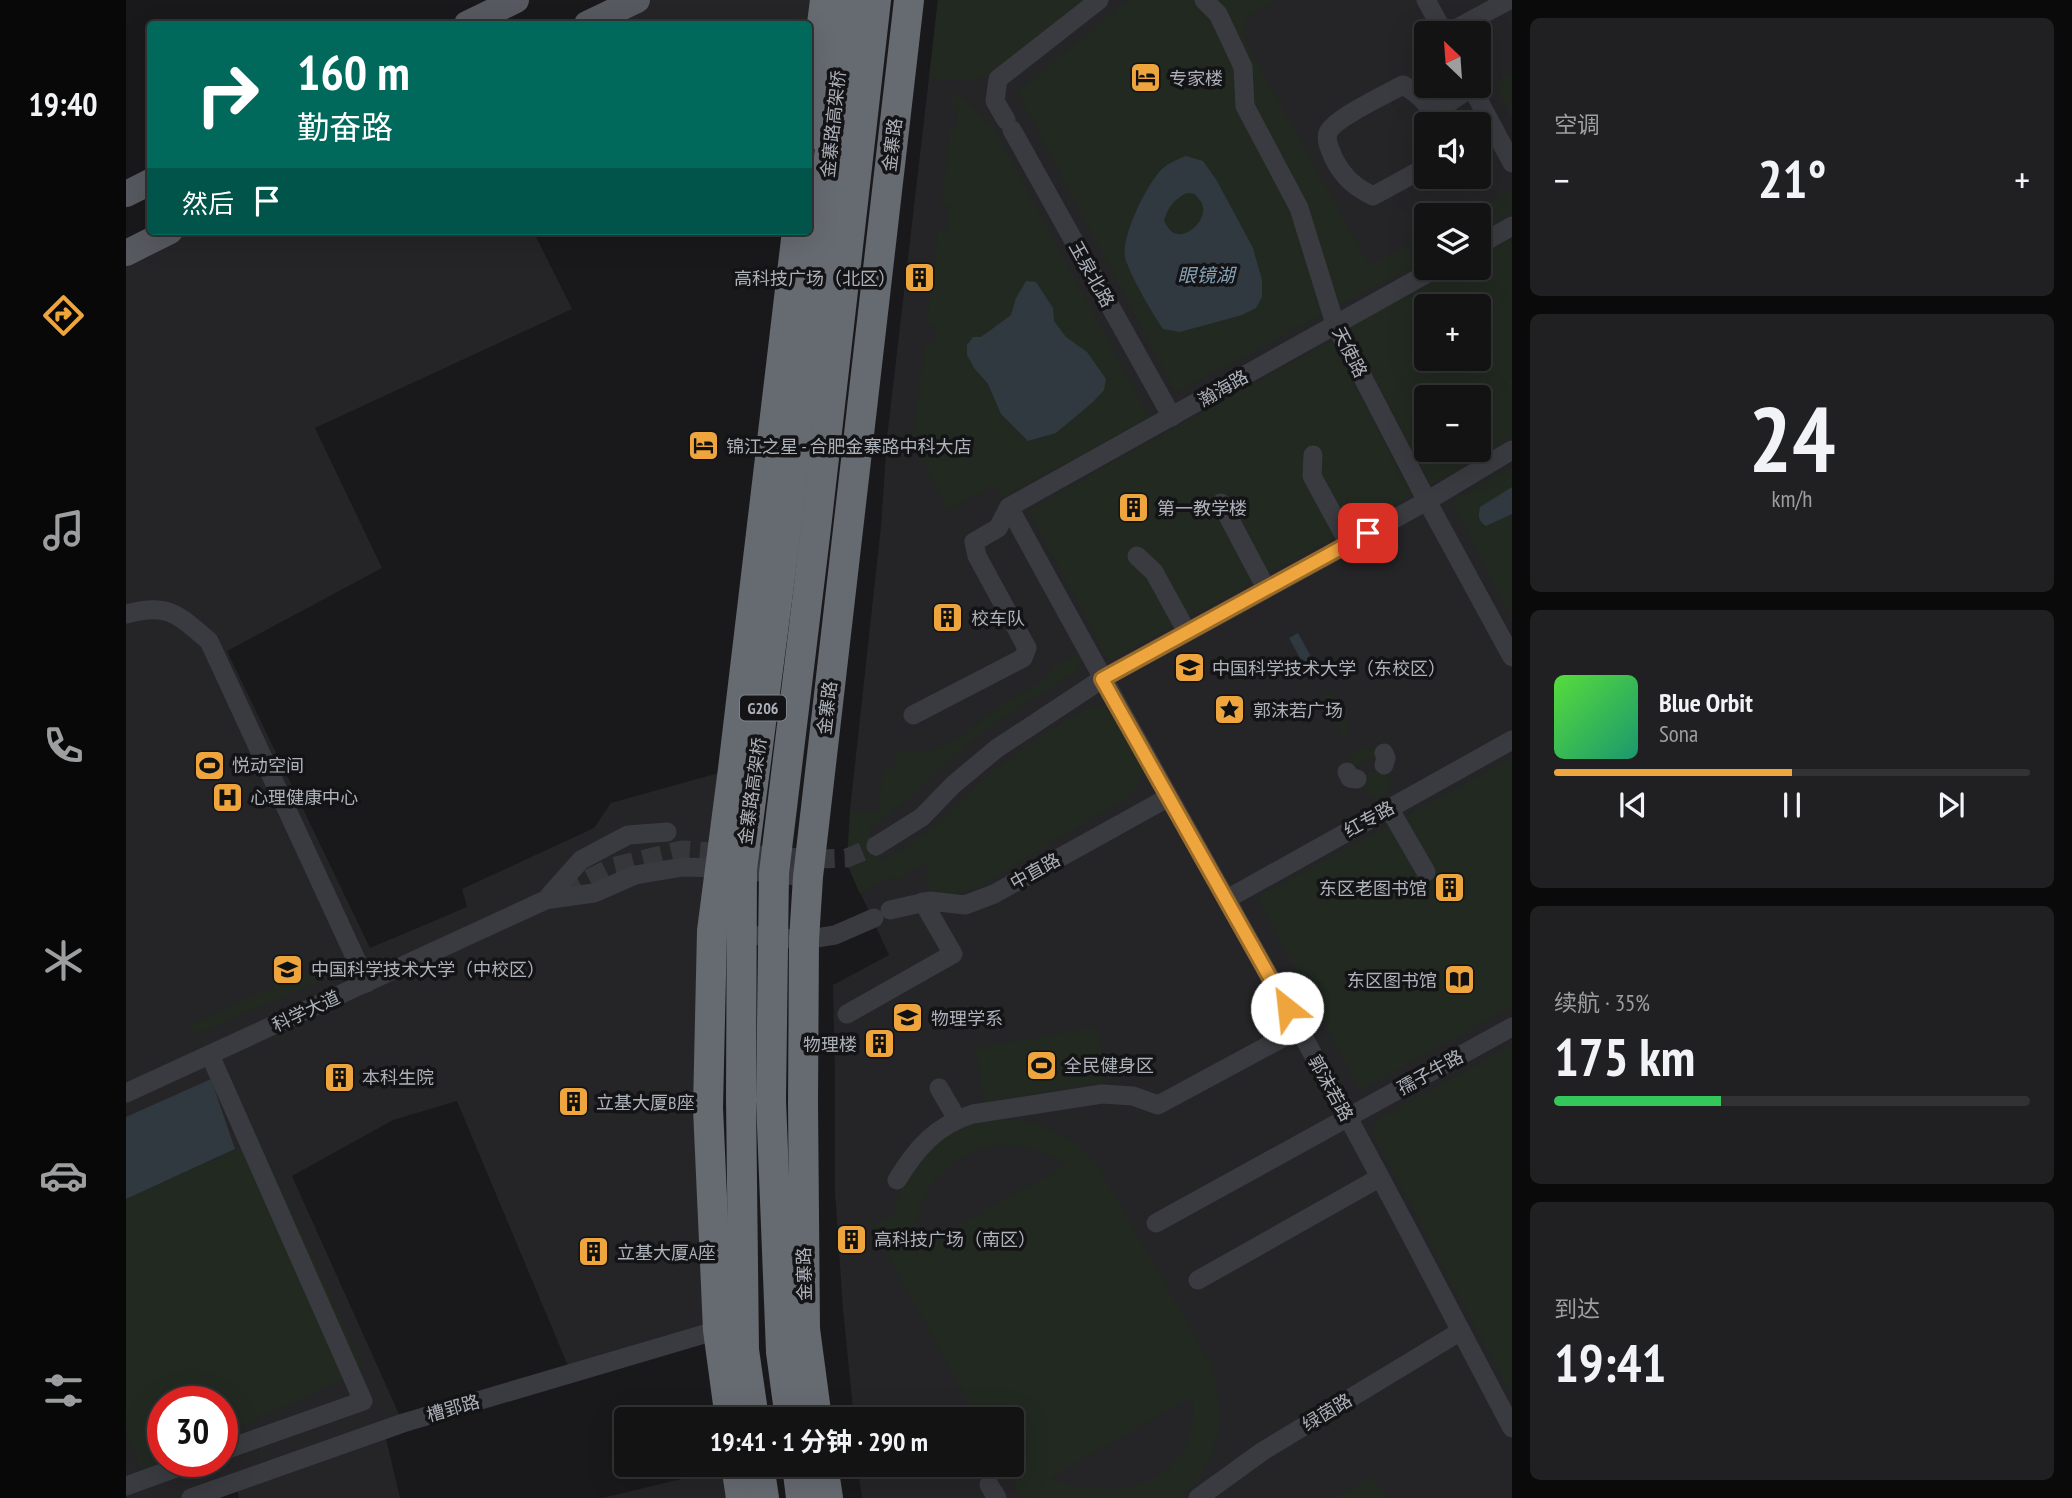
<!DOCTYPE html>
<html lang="zh">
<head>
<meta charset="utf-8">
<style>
	body { margin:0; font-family:"PT Sans Narrow","Noto Sans SC",sans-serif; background:#202022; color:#f1f3f6; height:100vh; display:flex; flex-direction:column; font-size:26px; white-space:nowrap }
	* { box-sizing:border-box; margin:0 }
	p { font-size:23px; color:#9d9ea0 }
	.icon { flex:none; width:38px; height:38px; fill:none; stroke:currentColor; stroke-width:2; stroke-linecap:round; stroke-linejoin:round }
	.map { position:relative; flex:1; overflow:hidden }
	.details { display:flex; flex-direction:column; gap:18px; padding:18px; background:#0a0a0b; width:560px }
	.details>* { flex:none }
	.banner { position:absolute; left:21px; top:21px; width:665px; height:214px; border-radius:7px; box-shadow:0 7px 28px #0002,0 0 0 2px #323234; background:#00695c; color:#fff; overflow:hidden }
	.needle { width:46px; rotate:335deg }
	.controls { position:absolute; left:1288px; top:21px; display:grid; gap:14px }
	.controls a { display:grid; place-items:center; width:77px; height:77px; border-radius:7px; background:#131314; box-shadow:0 7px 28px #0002,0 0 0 2px #323234; font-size:35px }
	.speed { position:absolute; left:21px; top:1386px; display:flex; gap:14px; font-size:35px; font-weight:700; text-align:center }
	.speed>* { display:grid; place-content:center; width:91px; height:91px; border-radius:50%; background:#131314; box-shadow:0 7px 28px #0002,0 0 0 2px #323234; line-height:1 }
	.speed .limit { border:10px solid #d22; background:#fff; color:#111 }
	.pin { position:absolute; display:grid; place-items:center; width:60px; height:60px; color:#fff; margin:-30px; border-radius:14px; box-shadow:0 4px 10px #0006 }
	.me { position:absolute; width:77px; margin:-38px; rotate:331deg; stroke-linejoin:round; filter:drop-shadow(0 0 5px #0008) }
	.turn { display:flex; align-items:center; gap:24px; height:147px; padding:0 35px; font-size:32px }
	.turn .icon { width:91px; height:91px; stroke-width:2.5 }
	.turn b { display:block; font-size:49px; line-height:60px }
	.then { display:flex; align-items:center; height:66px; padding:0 35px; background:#0003; gap:14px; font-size:26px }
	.big { font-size:52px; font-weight:700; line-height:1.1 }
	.details .tile { flex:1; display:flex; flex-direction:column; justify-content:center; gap:10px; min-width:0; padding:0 24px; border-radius:10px; background:#202022 }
	.details .dial { align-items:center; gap:0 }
	.dial b { font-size:91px; line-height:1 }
	.song { display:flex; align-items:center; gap:21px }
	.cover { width:84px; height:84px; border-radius:10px; background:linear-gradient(135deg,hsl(110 70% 55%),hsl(160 70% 35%)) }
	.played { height:7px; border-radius:4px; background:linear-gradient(90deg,#eea53e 50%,#323234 50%) }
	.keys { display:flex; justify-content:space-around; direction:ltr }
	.heat { display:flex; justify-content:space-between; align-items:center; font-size:38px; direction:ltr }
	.charge { height:10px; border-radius:5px; background:linear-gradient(90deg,#34c759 35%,#323234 0) }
	.trip { position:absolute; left:488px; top:1407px; width:410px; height:70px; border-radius:7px; background:#131314; box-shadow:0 7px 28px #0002,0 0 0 2px #323234; font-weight:700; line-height:70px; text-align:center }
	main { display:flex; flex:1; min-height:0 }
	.tab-bar { display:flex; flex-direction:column; width:126px; justify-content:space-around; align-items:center; background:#080808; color:#9d9ea0 }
	.tab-bar .icon { width:49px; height:49px }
	.tab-bar .active { color:#eea53e }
	.tab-bar b { font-size:32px; color:#f1f3f6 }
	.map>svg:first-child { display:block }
	.built { fill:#252528; fill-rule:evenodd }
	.green { fill:#212921; fill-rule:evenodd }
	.water { fill:#2f393f; fill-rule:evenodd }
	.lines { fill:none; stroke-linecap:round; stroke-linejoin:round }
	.minor-tunnel { stroke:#36373b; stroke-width:19; stroke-dasharray:19 10; stroke-linecap:butt }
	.minor { stroke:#3a3b40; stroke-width:19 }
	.major { stroke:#56595f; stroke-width:26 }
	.highway { stroke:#666a71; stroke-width:30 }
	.highway-bridge { stroke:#666a71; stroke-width:30 }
	.route-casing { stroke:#9b6b28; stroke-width:18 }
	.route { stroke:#eea53e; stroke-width:12 }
	.labels { text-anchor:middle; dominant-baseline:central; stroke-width:7; stroke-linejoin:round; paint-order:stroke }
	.shield { fill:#141416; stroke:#7e8289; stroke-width:2 }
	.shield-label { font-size:16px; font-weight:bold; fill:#acb1ba }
	.poi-label { font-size:18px; fill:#acb1ba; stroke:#141416; text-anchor:start }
	.street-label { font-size:18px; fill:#acb1ba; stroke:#141416 }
	.water-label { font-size:19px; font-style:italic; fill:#84a1b4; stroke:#141416 }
</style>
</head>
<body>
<main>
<nav class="tab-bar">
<b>19:40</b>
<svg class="icon active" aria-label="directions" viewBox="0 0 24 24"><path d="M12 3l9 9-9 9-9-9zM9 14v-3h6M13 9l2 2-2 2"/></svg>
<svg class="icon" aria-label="music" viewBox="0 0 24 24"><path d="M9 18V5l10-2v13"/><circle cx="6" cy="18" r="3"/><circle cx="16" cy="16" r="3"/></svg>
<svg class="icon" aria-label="phone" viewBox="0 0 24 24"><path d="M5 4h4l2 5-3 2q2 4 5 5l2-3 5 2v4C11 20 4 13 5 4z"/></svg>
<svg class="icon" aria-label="climate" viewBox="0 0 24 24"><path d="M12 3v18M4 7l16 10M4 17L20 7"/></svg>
<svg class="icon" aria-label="car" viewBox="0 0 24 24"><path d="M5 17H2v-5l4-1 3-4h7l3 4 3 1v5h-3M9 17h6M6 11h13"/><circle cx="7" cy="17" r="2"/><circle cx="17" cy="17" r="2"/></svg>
<svg class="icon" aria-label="filters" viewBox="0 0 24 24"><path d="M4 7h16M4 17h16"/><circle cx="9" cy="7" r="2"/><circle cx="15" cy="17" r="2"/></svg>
</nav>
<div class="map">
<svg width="1386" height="1498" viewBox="0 0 1386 1498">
	<rect width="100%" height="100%" fill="#19191b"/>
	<!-- built -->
	<g class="built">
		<path d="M511 0H699L682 24H461Z"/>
		<path d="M812 0H1386V1498H736L731 1465H886V1419H728L717 1309 709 1192V1077L707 985 763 955 721 864 724 810 755 526 761 438ZM1300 33H1353V86H1300ZM1300 124H1353V177H1300ZM1300 215H1353V268H1300ZM1300 306H1353V359H1300ZM1300 397H1353V450H1300Z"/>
		<path d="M44 231H407L446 309 189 428 256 568 101 651 244 948 341 907 336 889 468 828 485 803 607 769 593 868 592 1330 445 1373 331 1101 267 1120 166 1176 277 1423 258 1430 274 1498H113L109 1483 65 1498H0V253ZM37 1402H96V1461H37Z"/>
		<path d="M610 1466 615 1498H476Z"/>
	</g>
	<!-- green -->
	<g class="green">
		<path d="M812 0H961L872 71C850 83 827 80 803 78Z"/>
		<path d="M1002 0H1152L1121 17 1118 38 1244 266 1300 236V259L1050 393 891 92Z"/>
		<path d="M1386 73V115L1369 83Z"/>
		<path d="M827 88 867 127 1024 418 877 497 869 485 821 511 787 440 798 346H808L810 325 801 323 812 231H820L823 205 815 204 824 129H830L832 110 827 109Z"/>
		<path d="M1386 191V213L1353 231V215H1340Z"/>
		<path d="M1386 238V437L1305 485 1222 328 1332 268H1353V256ZM1300 306H1353V359H1300ZM1300 397H1353V450H1300Z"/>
		<path d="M1206 340 1286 495 983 661 902 510Z"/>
		<path d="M1386 466V619L1325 502Z"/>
		<path d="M952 653 955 662 950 673C912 696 872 718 838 748 805 775 780 805 743 828L755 860C797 842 827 808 860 778 892 749 928 727 966 706L981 709 988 718 1018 768 1008 793 851 888 823 896 805 892 799 879 803 862 770 881 766 876 734 894 721 864 724 810 752 813 757 768 768 769 771 750 799 753 830 739 881 701 920 679 926 667Z"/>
		<path d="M1205 692 1226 733 1217 738 1195 697Z"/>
		<path d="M1236 747 1248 750 1252 755 1226 770C1222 760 1225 750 1236 747Z"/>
		<path d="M1386 758V1007L1234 1090 1131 897Z"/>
		<circle cx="1251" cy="784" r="14"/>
		<path d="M204 961 207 976 68 1035 63 1025Z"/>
		<path d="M971 1027 981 1081 858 1103 849 1048Z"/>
		<path d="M1385 1046 1386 1047V1396L1246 1133 1250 1120Z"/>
		<path d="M874 1119C917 1120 944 1134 972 1166L1086 1366 1091 1387 1094 1422 1086 1455 1069 1484 1054 1498H896L878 1465H886V1419H852L746 1227 768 1215C772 1184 789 1161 813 1142 819 1138 825 1132 831 1129 844 1123 860 1121 874 1119ZM874 1145C898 1145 919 1151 938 1166L794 1247C781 1194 825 1152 874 1145ZM1066 1397C1069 1409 1067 1422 1064 1434 1047 1494 970 1498 923 1478Z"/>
		<path d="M133 1139 238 1370 96 1435V1402H37V1461H38L18 1471 0 1436V1199Z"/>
		<path d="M1247 1476 1261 1498H1208Z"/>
	</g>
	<!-- water -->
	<g class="water">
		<path d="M1060 156 1077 161 1091 181 1127 248 1136 280V297L1130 308 1116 315 1054 332 1037 329C1028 316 1002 272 999 257 995 236 1021 184 1036 169 1043 163 1051 159 1060 156ZM1061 193 1069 194C1071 198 1075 200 1076 204 1083 219 1059 243 1045 231 1044 230 1038 222 1038 221 1042 207 1048 199 1061 193Z"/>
		<path d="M900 281 910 282 927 308 928 321 940 337 961 352 980 379 978 390 967 402 930 433 902 441 875 414 862 384 848 368 841 355V345L847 337H855L885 315 890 298Z"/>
		<path d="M1386 487V514L1360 526C1352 521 1352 516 1354 507Z"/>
		<path d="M1172 633 1194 673 1185 678 1163 638Z"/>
		<path d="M85 1079 109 1149 0 1199V1117Z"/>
	</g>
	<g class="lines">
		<!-- minor-tunnel -->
		<path class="minor-tunnel" d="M437 892 486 867 556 850 693 859 721 858 750 846"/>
		<!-- minor -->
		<g class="minor">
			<path d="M1078 0 1092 14 1117 67 1119 106 1173 208 1209 324 1301 501 1386 657"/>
			<path d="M1300 0 1318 33"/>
			<path d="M1322 33 1383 0"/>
			<path d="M1345 86 1386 163"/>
			<path d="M1307 113 1346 87"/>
			<path d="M880 120 869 101 872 79 973 0"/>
			<path d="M886 130 1046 417"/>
			<path d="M1300 167 1247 196C1229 187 1218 178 1208 159 1205 151 1199 141 1202 133 1207 119 1262 93 1277 85 1294 94 1304 107 1313 124"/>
			<path d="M1353 245 1386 226"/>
			<path d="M1187 455 1186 476 1223 544"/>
			<path d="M1095 503 1140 588"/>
			<path d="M883 507C993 710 1108 911 1220 1114 1277 1218 1330 1323 1386 1428"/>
			<path d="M883 507 1311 268"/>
			<path d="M1011 556 1028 572 1061 632"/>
			<path d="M0 614C43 602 52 615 83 641L241 983"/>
			<path d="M787 715 897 658 901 648 851 556 848 542 872 528 883 507"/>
			<path d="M1258 753 1260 758 1258 765"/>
			<path d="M1221 772 1224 778 1231 779"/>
			<path d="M1263 808 1300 872"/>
			<path d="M750 846 796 817 827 785 870 749 976 679 1301 501 1386 450"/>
			<path d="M423 896 455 860 502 835 541 832"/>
			<path d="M425 899 468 893 509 875 557 867 593 868 682 877"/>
			<path d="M1101 899 1386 740"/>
			<path d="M764 910 804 901 839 905 868 894 1043 797"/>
			<path d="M604 933 678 940 709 935 748 918"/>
			<path d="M721 1014 827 954 797 902"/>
			<path d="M84 1055 237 1401 96 1451"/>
			<path d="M813 1088 831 1119"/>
			<path d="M0 1093 437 892"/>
			<path d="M771 1180C790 1149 810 1125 847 1114L976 1094 1007 1096 1032 1105 1173 1029"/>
			<path d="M1030 1223 1386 1027"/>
			<path d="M1072 1280 1253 1178"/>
			<path d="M863 1485 871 1498"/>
			<path d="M0 1486 69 1461"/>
			<path d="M65 1498 277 1423 592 1330"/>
			<path d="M1072 1498 1137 1451 1335 1331"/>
		</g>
		<!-- major -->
		<g class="major">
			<path d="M341 24 390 0"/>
			<path d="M461 24 511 0"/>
			<path d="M0 194 24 182"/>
			<path d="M0 253 44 231"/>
		</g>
		<!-- highway -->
		<g class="highway">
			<path d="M682 136 699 0"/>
			<path d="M604 1419 592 1330 582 1108 586 931 607 769 671 231"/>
			<path d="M691 1419 679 1329 677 1102 678 940 682 877 783 0"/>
			<path d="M610 1465 615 1498"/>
			<path d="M633 1465 638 1498"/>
			<path d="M671 1465 675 1498"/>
			<path d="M697 1465 702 1498"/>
		</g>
		<!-- highway-bridge -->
		<g class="highway-bridge">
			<path d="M628 1419 618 1350 615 1097 616 869 660 531 721 0"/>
			<path d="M664 1419 655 1352 645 1100 648 873 690 528 750 0"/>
		</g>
	</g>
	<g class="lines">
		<defs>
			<path id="route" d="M1161 1008 976 679 1242 533"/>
		</defs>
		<!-- route casing -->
		<use href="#route" class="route-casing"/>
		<!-- route -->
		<use href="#route" class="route"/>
	</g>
	<!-- icons -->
	<defs>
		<symbol id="hotel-square" viewBox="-11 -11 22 22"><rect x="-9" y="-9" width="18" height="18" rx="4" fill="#eea53e" stroke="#141416"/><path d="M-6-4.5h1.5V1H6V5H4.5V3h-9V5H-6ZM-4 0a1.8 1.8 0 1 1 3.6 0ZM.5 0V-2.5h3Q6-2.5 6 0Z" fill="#111"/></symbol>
		<symbol id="building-square" viewBox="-11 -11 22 22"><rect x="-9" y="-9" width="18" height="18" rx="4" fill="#eea53e" stroke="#141416"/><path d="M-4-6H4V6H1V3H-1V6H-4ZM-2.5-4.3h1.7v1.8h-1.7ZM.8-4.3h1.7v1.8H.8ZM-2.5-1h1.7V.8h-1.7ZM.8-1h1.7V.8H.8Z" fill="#111"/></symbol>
		<symbol id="university-square" viewBox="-11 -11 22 22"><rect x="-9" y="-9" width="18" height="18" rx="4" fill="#eea53e" stroke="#141416"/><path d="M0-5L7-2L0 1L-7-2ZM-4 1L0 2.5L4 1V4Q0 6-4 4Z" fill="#111"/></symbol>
		<symbol id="sight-square" viewBox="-11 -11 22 22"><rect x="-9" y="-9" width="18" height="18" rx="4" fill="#eea53e" stroke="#141416"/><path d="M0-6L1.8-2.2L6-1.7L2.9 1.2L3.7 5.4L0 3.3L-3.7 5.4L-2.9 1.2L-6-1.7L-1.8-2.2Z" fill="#111"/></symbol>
		<symbol id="stadium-square" viewBox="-11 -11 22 22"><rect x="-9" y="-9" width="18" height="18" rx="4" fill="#eea53e" stroke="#141416"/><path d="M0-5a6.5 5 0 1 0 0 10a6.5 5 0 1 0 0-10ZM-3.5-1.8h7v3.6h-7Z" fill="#111"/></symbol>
		<symbol id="hospital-square" viewBox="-11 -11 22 22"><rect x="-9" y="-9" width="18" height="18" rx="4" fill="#eea53e" stroke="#141416"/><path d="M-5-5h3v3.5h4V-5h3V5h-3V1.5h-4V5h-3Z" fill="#111"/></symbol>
		<symbol id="library-square" viewBox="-11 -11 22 22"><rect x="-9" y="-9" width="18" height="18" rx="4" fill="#eea53e" stroke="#141416"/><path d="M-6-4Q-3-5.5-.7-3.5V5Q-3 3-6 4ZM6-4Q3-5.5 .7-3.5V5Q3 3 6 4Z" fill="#111"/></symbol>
	</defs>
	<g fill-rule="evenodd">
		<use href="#hotel-square" x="1002" y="60" width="35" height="35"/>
		<use href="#building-square" x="776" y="260" width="35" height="35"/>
		<use href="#hotel-square" x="560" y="428" width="35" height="35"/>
		<use href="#building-square" x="990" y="490" width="35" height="35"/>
		<use href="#building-square" x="804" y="600" width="35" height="35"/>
		<use href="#university-square" x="1046" y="650" width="35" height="35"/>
		<use href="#sight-square" x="1086" y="692" width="35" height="35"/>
		<use href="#stadium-square" x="66" y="748" width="35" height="35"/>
		<use href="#hospital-square" x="84" y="780" width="35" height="35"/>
		<use href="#building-square" x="1306" y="870" width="35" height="35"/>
		<use href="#university-square" x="144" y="952" width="35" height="35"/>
		<use href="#library-square" x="1316" y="962" width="35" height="35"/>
		<use href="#university-square" x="764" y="1000" width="35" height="35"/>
		<use href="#building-square" x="736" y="1026" width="35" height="35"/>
		<use href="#stadium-square" x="898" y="1048" width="35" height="35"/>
		<use href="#building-square" x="196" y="1060" width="35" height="35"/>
		<use href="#building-square" x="430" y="1084" width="35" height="35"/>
		<use href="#building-square" x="708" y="1222" width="35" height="35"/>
		<use href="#building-square" x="450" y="1234" width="35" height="35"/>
	</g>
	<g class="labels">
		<!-- shield labels -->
		<rect class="shield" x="614" y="695.5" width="46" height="25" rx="5"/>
		<g class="shield-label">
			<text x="637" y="708">G206</text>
		</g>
		<!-- poi labels -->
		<g class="poi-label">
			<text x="1043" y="78">专家楼</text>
			<text x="770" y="278" text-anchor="end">高科技广场（北区）</text>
			<text x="600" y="446">锦江之星 - 合肥金寨路中科大店</text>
			<text x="1031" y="508">第一教学楼</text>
			<text x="845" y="618">校车队</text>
			<text x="1086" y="668">中国科学技术大学（东校区）</text>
			<text x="1127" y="710">郭沫若广场</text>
			<text x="106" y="765">悦动空间</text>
			<text x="124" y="797">心理健康中心</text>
			<text x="1301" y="888" text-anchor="end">东区老图书馆</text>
			<text x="185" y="969">中国科学技术大学（中校区）</text>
			<text x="1311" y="980" text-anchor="end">东区图书馆</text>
			<text x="805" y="1018">物理学系</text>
			<text x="731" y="1044" text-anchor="end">物理楼</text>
			<text x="938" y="1065">全民健身区</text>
			<text x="236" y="1077">本科生院</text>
			<text x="470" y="1102">立基大厦B座</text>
			<text x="748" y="1239">高科技广场（南区）</text>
			<text x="491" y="1252">立基大厦A座</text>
		</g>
		<!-- street labels -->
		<g class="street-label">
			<text transform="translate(707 124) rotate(-84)">金寨路高架桥</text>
			<text transform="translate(766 145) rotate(-83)">金寨路</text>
			<text transform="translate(966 274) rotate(61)">玉泉北路</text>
			<text transform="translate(1224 352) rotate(63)">天使路</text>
			<text transform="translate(1097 388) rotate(-30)">瀚海路</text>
			<text transform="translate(701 708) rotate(-83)">金寨路</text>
			<text transform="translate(626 791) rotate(-82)">金寨路高架桥</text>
			<text transform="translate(1243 819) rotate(-29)">红专路</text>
			<text transform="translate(909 871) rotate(-29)">中直路</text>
			<text transform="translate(180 1011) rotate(-25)">科学大道</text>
			<text transform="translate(1304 1072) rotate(-29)">孺子牛路</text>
			<text transform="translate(1205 1088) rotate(61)">郭沫若路</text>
			<text transform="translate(678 1274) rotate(-91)">金寨路</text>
			<text transform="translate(327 1408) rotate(-16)">槽郢路</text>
			<text transform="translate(1201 1412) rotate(-31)">绿茵路</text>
		</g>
		<!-- water labels -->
		<g class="water-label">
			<text x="1080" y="275">眼镜湖</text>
		</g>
	</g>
</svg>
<div class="controls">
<a><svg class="needle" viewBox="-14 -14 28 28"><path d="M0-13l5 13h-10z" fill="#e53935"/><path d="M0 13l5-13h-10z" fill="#9d9ea0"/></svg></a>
<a><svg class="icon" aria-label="sound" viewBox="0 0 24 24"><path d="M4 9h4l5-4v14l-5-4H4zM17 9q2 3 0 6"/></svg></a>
<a><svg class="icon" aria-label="layers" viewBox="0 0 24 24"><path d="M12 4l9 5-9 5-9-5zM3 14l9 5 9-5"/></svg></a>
<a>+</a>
<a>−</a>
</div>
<div class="speed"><div class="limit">30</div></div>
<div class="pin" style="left:1242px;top:533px;background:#d93025"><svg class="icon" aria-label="arrive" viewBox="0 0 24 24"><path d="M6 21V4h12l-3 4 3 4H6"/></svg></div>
<svg class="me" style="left:1161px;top:1008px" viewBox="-20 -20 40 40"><circle r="19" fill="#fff"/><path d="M0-13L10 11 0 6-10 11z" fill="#eea53e"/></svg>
<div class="trip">19:41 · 1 分钟 · 290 m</div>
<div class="banner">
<div class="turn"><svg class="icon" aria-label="right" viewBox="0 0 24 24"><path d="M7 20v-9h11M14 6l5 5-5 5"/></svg><div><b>160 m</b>勤奋路</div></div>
<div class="then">然后<svg class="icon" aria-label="arrive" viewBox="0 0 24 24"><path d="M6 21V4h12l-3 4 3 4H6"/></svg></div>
</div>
</div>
<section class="details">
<div class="tile"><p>空调</p>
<div class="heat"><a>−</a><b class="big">21°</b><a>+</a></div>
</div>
<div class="tile dial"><b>24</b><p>km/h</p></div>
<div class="tile">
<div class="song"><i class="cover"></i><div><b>Blue Orbit</b><p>Sona</p></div></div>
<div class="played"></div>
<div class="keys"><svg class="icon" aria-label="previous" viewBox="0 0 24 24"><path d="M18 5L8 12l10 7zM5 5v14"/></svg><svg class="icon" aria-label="pause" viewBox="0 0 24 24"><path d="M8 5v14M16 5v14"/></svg><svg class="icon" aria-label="next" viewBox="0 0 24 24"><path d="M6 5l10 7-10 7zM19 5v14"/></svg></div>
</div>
<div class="tile"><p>续航 · 35%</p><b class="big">175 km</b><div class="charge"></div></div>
<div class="tile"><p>到达</p><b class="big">19:41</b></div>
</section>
</main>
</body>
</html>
